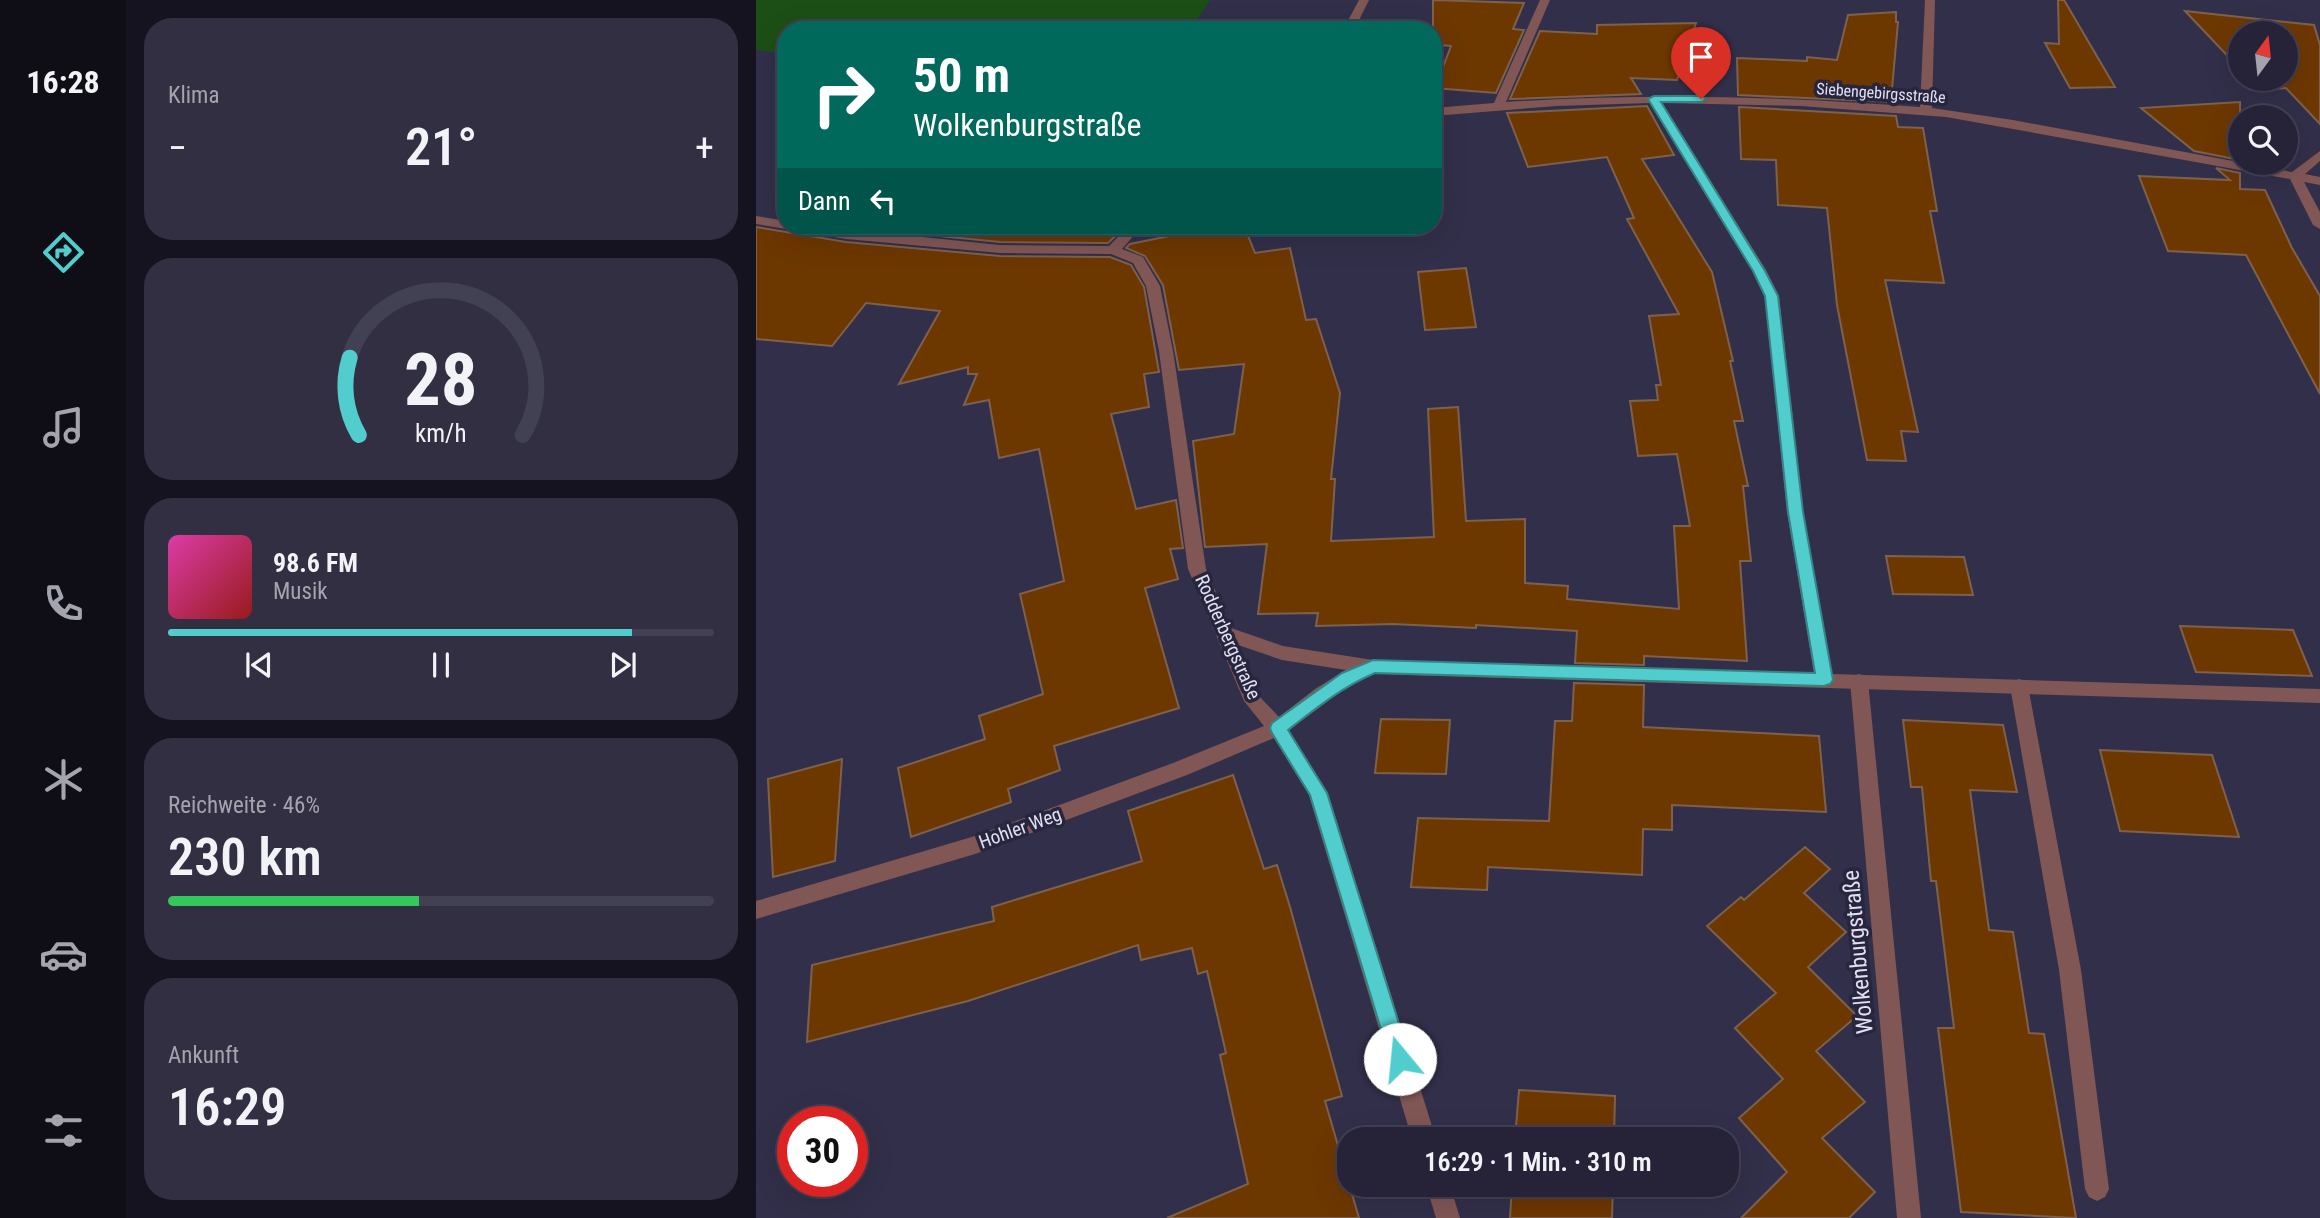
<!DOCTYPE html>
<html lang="de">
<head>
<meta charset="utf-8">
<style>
	body { margin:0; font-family:"Roboto Condensed",sans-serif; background:#322f43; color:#f1f3f6; height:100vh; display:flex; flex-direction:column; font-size:26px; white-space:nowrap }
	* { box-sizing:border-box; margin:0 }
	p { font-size:23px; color:#a4a4ae }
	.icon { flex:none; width:38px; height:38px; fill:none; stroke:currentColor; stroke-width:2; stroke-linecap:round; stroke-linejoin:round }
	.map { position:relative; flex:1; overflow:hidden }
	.sheet { display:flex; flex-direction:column; gap:18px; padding:18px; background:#15131f; width:630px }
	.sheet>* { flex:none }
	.top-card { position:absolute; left:21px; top:21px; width:665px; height:214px; border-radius:28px; box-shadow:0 7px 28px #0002,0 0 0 2px #424053; background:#00695c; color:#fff; overflow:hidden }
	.needle { width:46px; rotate:15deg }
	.controls { position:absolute; left:1472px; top:21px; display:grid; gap:14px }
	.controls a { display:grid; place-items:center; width:70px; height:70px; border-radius:50%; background:#262338; box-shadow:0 7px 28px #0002,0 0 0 2px #424053; font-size:35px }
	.speed { position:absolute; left:21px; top:1106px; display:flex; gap:14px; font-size:35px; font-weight:700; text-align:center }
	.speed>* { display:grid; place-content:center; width:91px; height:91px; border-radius:50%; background:#262338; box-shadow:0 7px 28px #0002,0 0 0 2px #424053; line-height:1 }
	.speed .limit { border:10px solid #d22; background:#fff; color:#111 }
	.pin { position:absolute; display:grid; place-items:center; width:60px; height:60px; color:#fff; margin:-72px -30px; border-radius:50% 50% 50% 0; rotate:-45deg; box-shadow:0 0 7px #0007 }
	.pin .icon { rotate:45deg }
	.me { position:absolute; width:77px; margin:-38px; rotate:343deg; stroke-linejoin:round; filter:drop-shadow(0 0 5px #0008) }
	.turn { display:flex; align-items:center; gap:24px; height:147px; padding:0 21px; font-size:32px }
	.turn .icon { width:91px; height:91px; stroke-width:2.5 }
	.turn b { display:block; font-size:49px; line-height:60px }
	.then { display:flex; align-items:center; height:66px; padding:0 21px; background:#0003; gap:14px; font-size:26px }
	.big { font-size:52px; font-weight:600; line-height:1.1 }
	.sheet .card { flex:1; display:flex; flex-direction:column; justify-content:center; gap:10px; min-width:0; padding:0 24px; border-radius:28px; background:#322f43 }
	.sheet .dial { align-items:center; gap:0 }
	.dial svg { height:182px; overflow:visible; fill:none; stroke:#424053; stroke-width:7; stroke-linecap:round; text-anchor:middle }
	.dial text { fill:#f1f3f6; stroke:none }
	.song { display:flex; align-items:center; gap:21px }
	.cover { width:84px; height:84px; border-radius:10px; background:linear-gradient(135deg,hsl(320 70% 55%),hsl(0 70% 35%)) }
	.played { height:7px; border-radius:4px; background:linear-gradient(90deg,#52cdce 85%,#424053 85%) }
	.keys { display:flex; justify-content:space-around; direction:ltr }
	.heat { display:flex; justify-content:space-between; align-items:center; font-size:38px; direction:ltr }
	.charge { height:10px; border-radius:5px; background:linear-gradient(90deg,#34c759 46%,#424053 0) }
	.trip { position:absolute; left:581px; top:1127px; width:402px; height:70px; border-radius:28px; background:#262338; box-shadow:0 7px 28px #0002,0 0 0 2px #424053; font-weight:600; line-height:70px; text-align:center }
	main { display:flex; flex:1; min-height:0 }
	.dock { display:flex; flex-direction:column; width:126px; justify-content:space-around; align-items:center; background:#0f0e16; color:#a4a4ae }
	.dock .icon { width:49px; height:49px }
	.dock .active { color:#52cdce }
	.dock b { font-size:32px; color:#f1f3f6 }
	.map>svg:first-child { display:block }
	.green { fill:#1c4f15 }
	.building { fill:#6d3700; stroke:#7d614d; stroke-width:2 }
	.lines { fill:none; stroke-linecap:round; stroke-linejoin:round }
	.lane { fill:#805755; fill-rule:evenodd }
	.street { fill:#805755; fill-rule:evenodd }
	.route { fill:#52cdce; stroke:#358586; stroke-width:2 }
	.labels { text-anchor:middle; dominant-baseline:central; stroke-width:7; stroke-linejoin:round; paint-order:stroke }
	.far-street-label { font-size:16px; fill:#e1e0f2; stroke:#28253f }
	.street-label { font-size:19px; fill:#e1e0f2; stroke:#28253f }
	.near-street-label { font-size:23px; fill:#e1e0f2; stroke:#28253f }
</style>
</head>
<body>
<main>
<nav class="dock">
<b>16:28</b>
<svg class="icon active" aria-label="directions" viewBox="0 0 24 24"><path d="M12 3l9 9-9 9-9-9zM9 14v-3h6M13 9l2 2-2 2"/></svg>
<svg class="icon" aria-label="music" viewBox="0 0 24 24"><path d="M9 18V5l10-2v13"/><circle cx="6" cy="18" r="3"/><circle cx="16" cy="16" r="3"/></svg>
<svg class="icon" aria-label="phone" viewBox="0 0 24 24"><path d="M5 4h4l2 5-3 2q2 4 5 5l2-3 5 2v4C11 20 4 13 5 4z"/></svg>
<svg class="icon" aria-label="climate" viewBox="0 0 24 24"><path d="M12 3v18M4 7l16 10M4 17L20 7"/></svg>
<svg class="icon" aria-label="car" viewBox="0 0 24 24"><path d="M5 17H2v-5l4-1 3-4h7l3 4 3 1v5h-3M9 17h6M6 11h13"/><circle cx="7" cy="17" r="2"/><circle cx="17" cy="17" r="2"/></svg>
<svg class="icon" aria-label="filters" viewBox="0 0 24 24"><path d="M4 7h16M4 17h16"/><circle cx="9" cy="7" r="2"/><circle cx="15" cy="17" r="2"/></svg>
</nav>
<section class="sheet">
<div class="card"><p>Klima</p>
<div class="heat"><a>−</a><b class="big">21°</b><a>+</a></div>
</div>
<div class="card dial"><svg viewBox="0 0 100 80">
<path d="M14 69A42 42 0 1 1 86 69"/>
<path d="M14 69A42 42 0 0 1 10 35" stroke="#52cdce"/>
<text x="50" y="56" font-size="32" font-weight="700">28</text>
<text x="50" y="72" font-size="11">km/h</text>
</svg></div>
<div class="card">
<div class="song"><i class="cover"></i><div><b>98.6 FM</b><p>Musik</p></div></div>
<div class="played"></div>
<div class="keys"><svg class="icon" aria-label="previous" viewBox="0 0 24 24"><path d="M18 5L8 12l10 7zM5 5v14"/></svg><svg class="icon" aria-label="pause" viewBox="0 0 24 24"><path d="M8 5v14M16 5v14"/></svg><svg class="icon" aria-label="next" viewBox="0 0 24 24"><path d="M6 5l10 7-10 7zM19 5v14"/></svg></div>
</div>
<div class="card"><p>Reichweite · 46%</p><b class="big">230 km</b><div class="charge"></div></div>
<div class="card"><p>Ankunft</p><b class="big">16:29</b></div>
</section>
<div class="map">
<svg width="1564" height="1218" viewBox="0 0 1564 1218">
	<rect width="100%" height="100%" fill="#322f4a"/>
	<!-- green -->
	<path class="green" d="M0 0H454L434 30H30V54L0 50Z"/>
	<!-- building -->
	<g class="building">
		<path d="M677 0 768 3 757 29 768 30 740 93 679 88 695 46 677 44Z"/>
		<path d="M1302 0H1308L1359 87 1314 88 1289 43 1303 44Z"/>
		<path d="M1429 11 1558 25 1564 45V124L1530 88 1505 90 1494 79H1530V33H1484V69Z"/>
		<path d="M1140 12V22H1142L1136 89 1138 102 982 95 981 58 1051 61V57L1081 60 1092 15Z"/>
		<path d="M940 23 921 80 875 78 885 94 754 99 784 31 841 34V25Z"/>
		<path d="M1484 102V160L1438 151 1385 108Z"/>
		<path d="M891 106 918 155 886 159 956 272 977 361H974L987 421H978L992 486H987L995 561H984L991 661 888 656V665L819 663 821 631 720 625V628L637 624 560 626 562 613 502 614 511 544 449 547 437 441 478 434 488 364 423 370 407 285 389 256 370 248 374 244 463 226H488L499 253 534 248 550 320 560 319 584 393 575 479H579L575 541 678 537 672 409 702 407 710 521 769 519V583L812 586 811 599 923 609 918 526H934L921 454 882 456 874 401 902 400 900 385H905L893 316 923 314 871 219 878 218 851 157 772 167 751 113Z"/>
		<path d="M983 107 1140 116 1142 127 1167 128 1181 211H1174L1188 283 1129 280 1162 432 1145 431 1150 461 1111 460 1081 305 1071 208 1022 205 1020 160 985 159Z"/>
		<path d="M1460 168 1484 173V189L1509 190 1536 248 1564 296V394L1490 255 1412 251 1383 176 1474 180Z"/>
		<path d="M82 226H370L352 243 244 242Z"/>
		<path d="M0 227 90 242 244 256 354 257 375 265 388 287 403 372 388 374 393 407 355 414 380 509 420 500 427 548 414 549 422 579 389 588 423 708 298 746 304 770 252 789 255 802 155 837 142 768 229 739 223 716 287 694 264 594 308 581 283 449 243 458 233 400 208 405 221 374H212V367L143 384 184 311 110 303 76 346 0 339Z"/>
		<path d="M710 268 720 327 669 330 662 272Z"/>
		<path d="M1130 556 1208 557 1217 595 1137 594Z"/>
		<path d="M1424 626 1537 630 1556 676 1440 672Z"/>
		<path d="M818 683 888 685 887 727 1063 736 1070 812 916 805V830L887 829 886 875 732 867 731 890 655 887 662 818 793 821 799 721H816Z"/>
		<path d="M625 719 694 720 690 774 619 773Z"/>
		<path d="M1147 720 1247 725 1261 792 1214 790 1233 930 1257 932 1273 1033 1288 1034 1320 1218 1205 1212 1182 1028H1198L1180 881H1175L1166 787H1155Z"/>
		<path d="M1344 750 1456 755 1483 837 1364 831Z"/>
		<path d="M86 759 79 861 17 877 12 779Z"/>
		<path d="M477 775 508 869 521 865 534 907 586 1096 569 1101 603 1218H411L492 1184 464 1055 470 1053 451 971 442 974 436 948 385 960 382 945 212 1001 51 1042 56 965 238 921 236 907 386 861 372 811Z"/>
		<path d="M1049 847 1074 869 1048 893 1090 932 1052 967 1101 1016 1060 1051 1109 1102 1066 1138 1119 1192 1093 1218H985L1031 1172 983 1118 1027 1079 979 1028 1020 993 951 926 985 897 988 900Z"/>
		<path d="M763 1090 859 1096 858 1139H759Z"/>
		<path d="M756 1185H857L856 1218H754Z"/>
	</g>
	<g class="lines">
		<!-- lane -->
		<g class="lane">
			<path d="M1103 674 1109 676 1112 681 1165 1218H1141L1094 681 1097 676Z"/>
			<path d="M1263 679 1269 681 1272 686 1325 970 1353 1189 1349 1197 1341 1201 1333 1197 1329 1189 1303 970 1254 686 1257 681Z"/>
		</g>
		<!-- street -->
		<g class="street">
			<path d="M603 0H613L598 30H587Z"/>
			<path d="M784 0H794L750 102C888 93 1026 96 1164 107L1169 0H1179L1176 108 1257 120 1536 172 1564 151V161L1549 174 1564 177V185L1548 182 1564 212V229L1557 225 1534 179 1190 117 1045 106 906 103 1010 270 1023 296 1047 512 1076 674 1564 689V703L618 674 598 682 533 730 572 793 680 1139H656L553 795 518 738 431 775 219 854 0 919V901L219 836 417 763 508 726 488 701 432 569 403 351 390 286 377 263 355 254 244 253 90 239 0 224V216L30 221V226H59L244 245 353 246 373 226H386L366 249 387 257 404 286 417 351 450 569 475 628 527 646 617 660 1058 673 1031 512 1009 296 996 270 894 103 800 106 677 116V108L738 103ZM482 645 526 660 590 670 559 689 523 717 504 697Z"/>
			<path d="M670 1185H694L704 1218H680Z"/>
		</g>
	</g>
	<!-- route -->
	<path class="route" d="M898 96H945L950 99 945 102H905L1009 271 1022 296 1047 512 1077 680 1074 684 1068 686 619 673C586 687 560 708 532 730L571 793 654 1059 651 1066 644 1069 637 1066 634 1059 554 795 516 733 514 728 516 723 586 673 617 660 1059 673 1032 512 1009 296 997 271 892 99Z"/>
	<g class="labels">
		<!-- far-street labels -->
		<g class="far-street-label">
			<text transform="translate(1125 93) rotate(4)">Siebengebirgsstraße</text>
		</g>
		<!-- street labels -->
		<g class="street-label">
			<text transform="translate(472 637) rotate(66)">Rodderbergstraße</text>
			<text transform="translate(264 828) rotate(-20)">Hohler Weg</text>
		</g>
		<!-- near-street labels -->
		<g class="near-street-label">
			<text transform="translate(1102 952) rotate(-95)">Wolkenburgstraße</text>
		</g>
	</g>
</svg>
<div class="controls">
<a><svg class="needle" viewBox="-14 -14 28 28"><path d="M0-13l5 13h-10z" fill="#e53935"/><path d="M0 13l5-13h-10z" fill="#a4a4ae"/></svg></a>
<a><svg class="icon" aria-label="search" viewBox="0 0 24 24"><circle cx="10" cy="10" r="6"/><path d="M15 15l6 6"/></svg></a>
</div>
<div class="speed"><div class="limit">30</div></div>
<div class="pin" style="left:945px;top:99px;background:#d93025"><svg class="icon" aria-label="arrive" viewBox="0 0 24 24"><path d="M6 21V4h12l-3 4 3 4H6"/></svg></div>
<svg class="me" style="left:644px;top:1059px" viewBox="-20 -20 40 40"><circle r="19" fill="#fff"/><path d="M0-13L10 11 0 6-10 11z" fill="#52cdce"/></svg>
<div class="trip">16:29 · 1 Min. · 310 m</div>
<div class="top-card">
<div class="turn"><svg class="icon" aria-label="right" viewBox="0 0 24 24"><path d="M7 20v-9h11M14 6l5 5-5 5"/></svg><div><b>50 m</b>Wolkenburgstraße</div></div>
<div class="then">Dann<svg class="icon" aria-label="left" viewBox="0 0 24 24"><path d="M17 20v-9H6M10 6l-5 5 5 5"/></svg></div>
</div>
</div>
</main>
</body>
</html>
